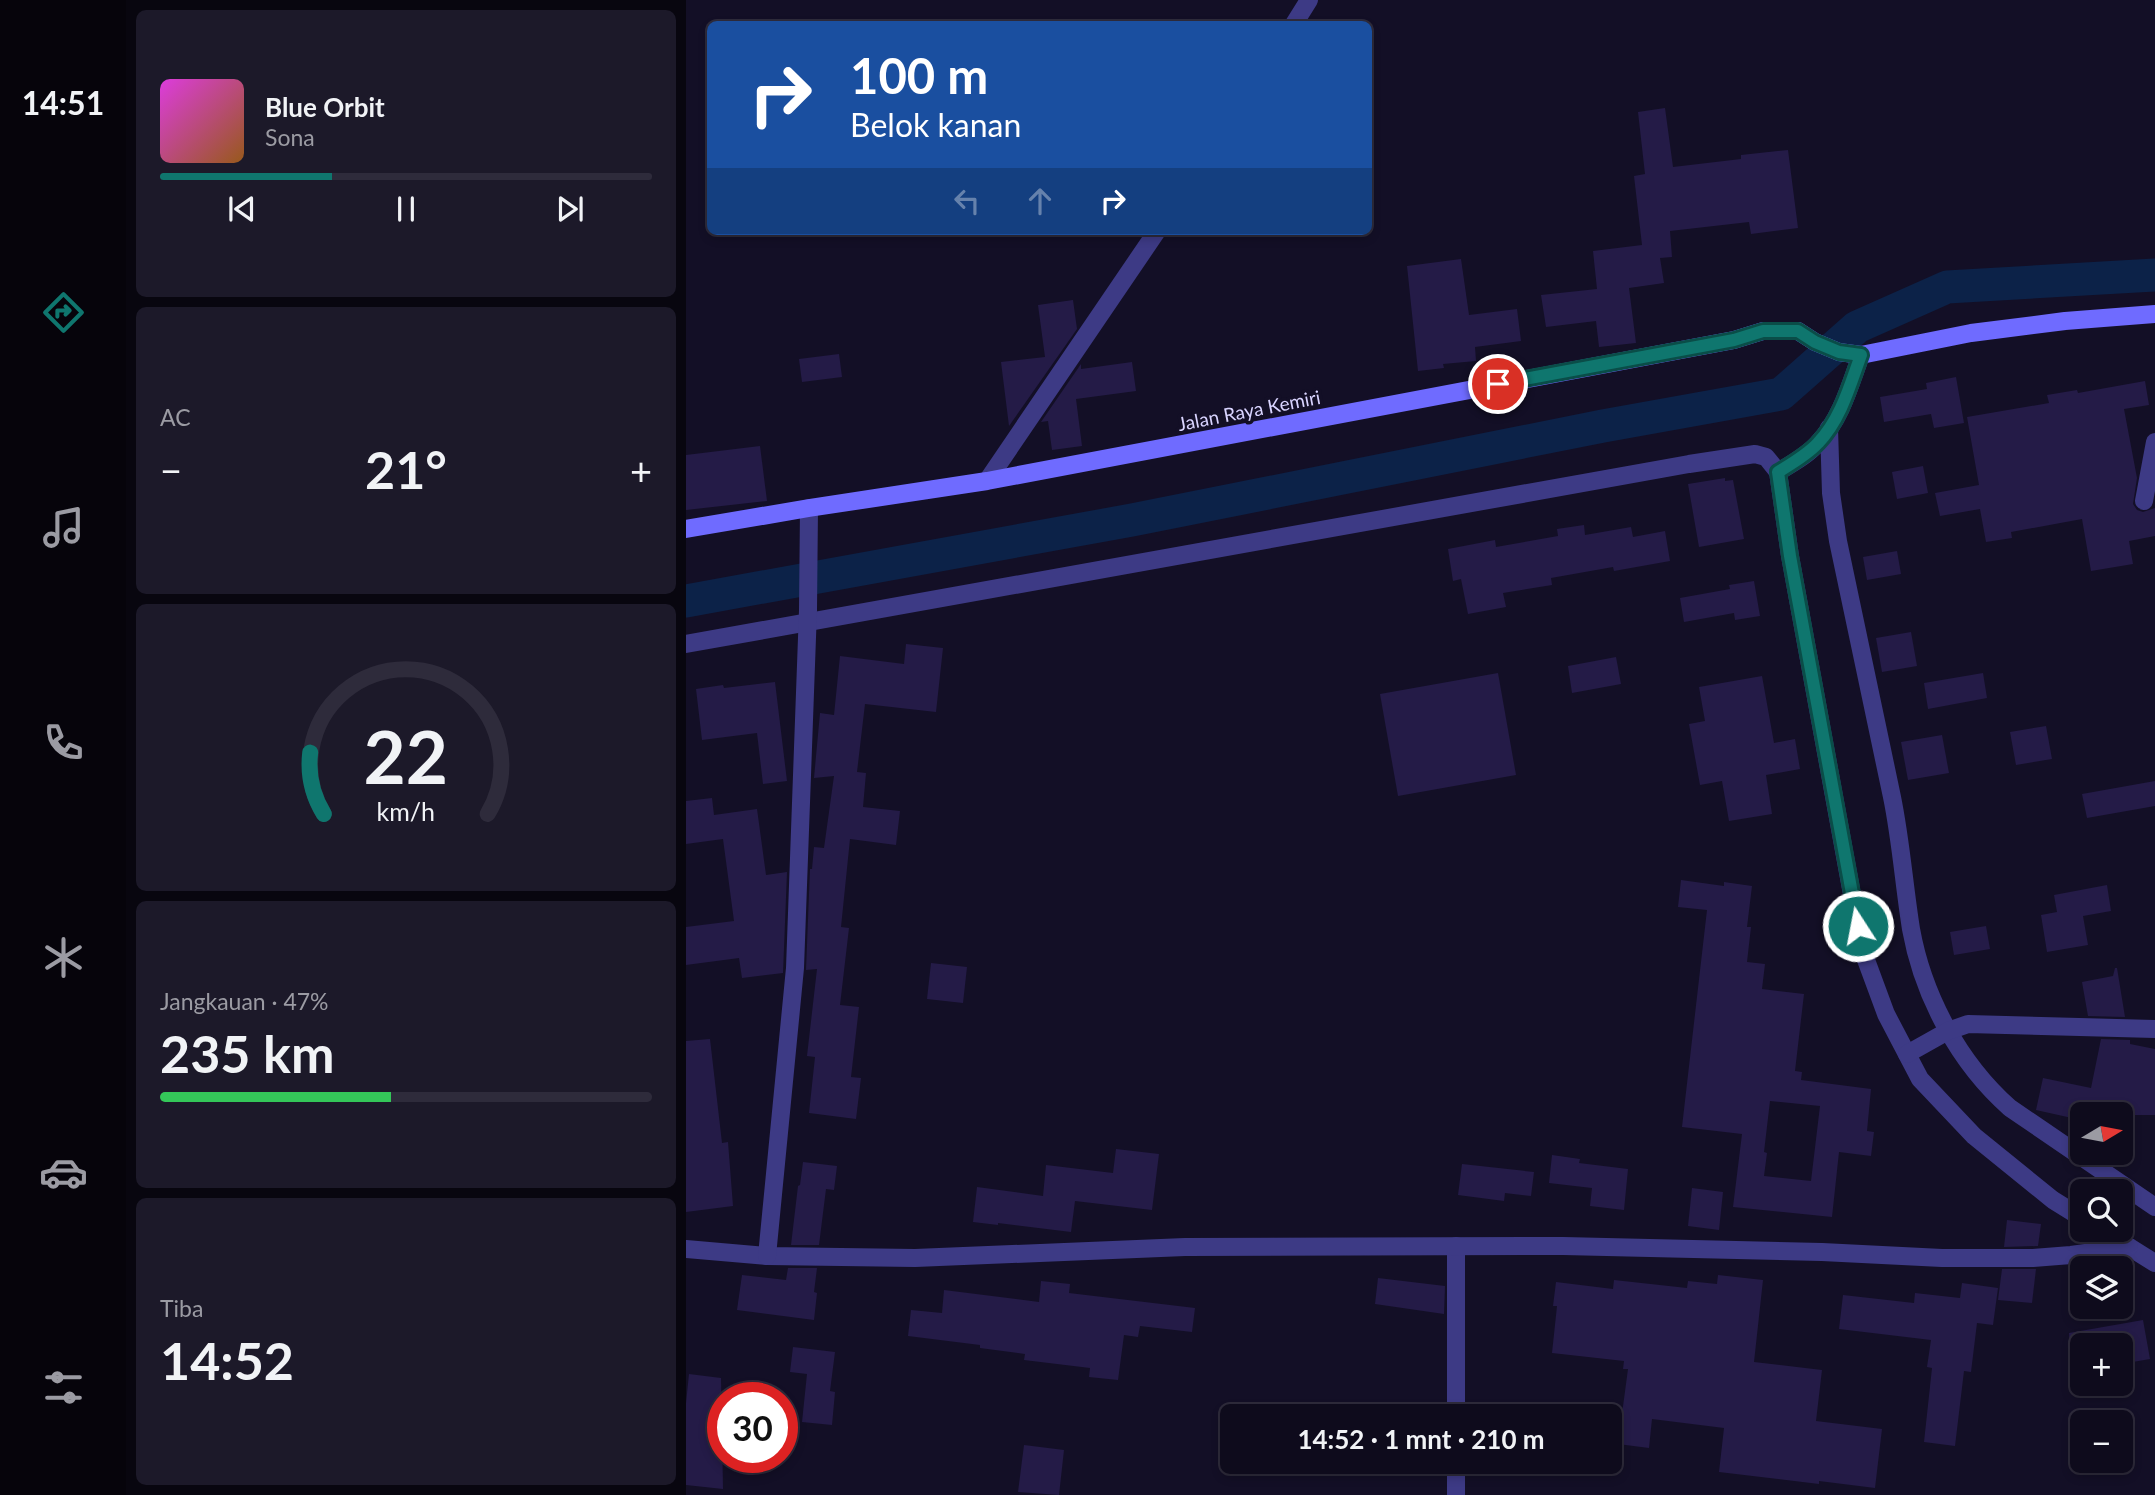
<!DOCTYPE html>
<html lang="id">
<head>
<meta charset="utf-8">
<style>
	body { margin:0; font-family:Lato,sans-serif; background:#1c1929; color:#f1f3f6; height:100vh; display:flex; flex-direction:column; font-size:26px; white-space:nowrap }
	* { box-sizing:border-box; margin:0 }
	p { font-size:23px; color:#9b9ba3 }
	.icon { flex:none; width:38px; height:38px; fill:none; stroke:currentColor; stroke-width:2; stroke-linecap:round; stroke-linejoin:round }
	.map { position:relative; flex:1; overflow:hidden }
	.details { display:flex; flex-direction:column; gap:10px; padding:10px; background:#08060f; width:560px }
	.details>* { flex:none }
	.hud { position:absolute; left:21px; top:21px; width:665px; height:214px; border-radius:10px; box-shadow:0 4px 10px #0003,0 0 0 2px #2e2b3b; background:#1a4fa0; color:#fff; overflow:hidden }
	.needle { width:46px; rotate:80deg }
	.tools { position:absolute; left:1384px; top:1102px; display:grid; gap:14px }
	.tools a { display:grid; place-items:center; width:63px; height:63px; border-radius:10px; background:#0e0b1c; box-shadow:0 4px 10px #0003,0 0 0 2px #2e2b3b; font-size:35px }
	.speed { position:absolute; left:21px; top:1382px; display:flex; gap:14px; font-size:35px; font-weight:700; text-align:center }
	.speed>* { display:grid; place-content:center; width:91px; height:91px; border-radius:50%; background:#0e0b1c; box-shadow:0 4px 10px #0003,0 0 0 2px #2e2b3b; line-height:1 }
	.speed .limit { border:10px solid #d22; background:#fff; color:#111 }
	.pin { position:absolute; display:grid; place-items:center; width:60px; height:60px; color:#fff; margin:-30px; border:4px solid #fff; border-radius:50%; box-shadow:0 2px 7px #0007 }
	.me { position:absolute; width:77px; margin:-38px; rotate:349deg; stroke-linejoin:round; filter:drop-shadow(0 0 5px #0008) }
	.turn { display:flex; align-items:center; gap:24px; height:147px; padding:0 28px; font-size:32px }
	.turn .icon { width:91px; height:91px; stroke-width:2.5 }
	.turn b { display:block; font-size:49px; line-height:60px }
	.lanes { display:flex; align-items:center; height:66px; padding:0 28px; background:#0003; justify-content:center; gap:35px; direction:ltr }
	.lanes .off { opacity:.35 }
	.big { font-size:52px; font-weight:700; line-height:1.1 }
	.details .widget { flex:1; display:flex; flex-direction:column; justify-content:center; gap:10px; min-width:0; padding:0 24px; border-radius:10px; background:#1c1929 }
	.details .dial { align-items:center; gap:0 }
	.dial svg { height:182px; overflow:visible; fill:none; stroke:#2e2b3b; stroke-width:7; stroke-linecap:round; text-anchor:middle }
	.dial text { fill:#f1f3f6; stroke:none }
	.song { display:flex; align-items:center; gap:21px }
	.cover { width:84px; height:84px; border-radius:10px; background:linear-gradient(135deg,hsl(300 70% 55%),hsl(30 70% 35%)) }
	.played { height:7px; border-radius:4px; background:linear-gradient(90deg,#0f766e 35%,#2e2b3b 35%) }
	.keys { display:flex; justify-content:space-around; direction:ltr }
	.heat { display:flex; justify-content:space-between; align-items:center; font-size:38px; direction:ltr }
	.charge { height:10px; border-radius:5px; background:linear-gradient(90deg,#34c759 47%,#2e2b3b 0) }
	.trip { position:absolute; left:534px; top:1404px; width:402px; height:70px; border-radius:10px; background:#0e0b1c; box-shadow:0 4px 10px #0003,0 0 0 2px #2e2b3b; font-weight:700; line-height:70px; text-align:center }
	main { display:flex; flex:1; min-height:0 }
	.dock { display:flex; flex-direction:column; width:126px; justify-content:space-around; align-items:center; background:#06040b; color:#9b9ba3 }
	.dock .icon { width:49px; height:49px }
	.dock .on { color:#0f766e }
	.dock b { font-size:32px; color:#f1f3f6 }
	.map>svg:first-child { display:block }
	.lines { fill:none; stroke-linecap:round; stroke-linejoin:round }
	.canal { stroke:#0c2248; stroke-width:33 }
	.building { fill:#241b47; fill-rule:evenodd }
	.street { stroke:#3d3a85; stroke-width:18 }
	.secondary { stroke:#6f6bff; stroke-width:18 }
	.route-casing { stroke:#0a4d48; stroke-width:18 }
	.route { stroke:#0f766e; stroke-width:12 }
	.labels { text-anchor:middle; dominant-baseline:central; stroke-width:7; stroke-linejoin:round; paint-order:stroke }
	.street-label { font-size:19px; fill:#d9d4ff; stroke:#130f26 }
</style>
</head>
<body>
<main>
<nav class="dock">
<b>14:51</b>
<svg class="icon on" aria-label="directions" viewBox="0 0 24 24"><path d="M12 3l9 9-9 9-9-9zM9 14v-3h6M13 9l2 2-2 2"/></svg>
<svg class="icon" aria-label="music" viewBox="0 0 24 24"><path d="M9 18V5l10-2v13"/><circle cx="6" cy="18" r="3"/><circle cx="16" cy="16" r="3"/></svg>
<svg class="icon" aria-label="phone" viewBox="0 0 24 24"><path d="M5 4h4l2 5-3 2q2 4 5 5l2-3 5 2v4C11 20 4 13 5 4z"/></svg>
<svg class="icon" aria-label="climate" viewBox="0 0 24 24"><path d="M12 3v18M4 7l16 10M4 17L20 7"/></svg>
<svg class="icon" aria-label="car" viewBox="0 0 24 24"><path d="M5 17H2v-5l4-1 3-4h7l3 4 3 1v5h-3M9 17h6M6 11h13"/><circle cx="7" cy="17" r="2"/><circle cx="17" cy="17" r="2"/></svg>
<svg class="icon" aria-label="filters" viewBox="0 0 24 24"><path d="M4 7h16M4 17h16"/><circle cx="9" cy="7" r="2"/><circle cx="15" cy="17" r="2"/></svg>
</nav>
<section class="details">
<div class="widget">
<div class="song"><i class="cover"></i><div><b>Blue Orbit</b><p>Sona</p></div></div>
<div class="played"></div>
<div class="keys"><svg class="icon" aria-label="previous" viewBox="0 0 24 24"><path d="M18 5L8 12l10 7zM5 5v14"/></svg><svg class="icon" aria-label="pause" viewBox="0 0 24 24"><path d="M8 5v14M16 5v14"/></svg><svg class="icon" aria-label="next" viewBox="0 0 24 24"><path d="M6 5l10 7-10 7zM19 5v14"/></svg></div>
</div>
<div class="widget"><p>AC</p>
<div class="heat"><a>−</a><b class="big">21°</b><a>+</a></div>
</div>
<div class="widget dial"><svg viewBox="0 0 100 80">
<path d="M14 69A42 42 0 1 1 86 69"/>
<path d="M14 69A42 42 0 0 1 8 42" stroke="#0f766e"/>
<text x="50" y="56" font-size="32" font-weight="700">22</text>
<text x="50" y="72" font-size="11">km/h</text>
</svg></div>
<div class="widget"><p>Jangkauan · 47%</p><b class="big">235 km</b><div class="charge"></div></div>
<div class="widget"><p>Tiba</p><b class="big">14:52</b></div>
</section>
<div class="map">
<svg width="1469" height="1495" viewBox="0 0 1469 1495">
	<rect width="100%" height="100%" fill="#130f26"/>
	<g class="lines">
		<!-- canal -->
		<path class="canal" d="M0 601 446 520 917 426 1095 394 1171 327 1261 287 1469 275"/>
	</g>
	<!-- building -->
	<g class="building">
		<path d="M979 108 987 167 1055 159V155L1102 150 1112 228 1065 234 1063 222 984 231 986 257 974 258 978 283 943 288 950 343 913 347 910 321 860 327 855 295 911 289 907 251 956 245 948 176 959 174 952 112Z"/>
		<path d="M775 259 783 315 831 309 835 341 789 347 790 361 757 364 758 368 732 371 721 266Z"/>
		<path d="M387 300 391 329 323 426 315 362 359 357 352 305Z"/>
		<path d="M153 354 156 377 116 382 113 359Z"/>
		<path d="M446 362 450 391 390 399 396 446 366 450 362 421 355 422 395 364V369Z"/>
		<path d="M1270 377 1278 423 1248 428 1245 414 1198 422 1194 397 1241 389 1240 383Z"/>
		<path d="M1459 381 1463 405 1438 409 1451 478 1447 504 1451 510 1457 512 1469 508V536L1443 541 1447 564 1405 571 1396 519 1325 532 1326 538 1300 542 1294 509 1254 516 1249 493 1293 485 1281 417 1363 403 1361 395 1391 390 1392 393Z"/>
		<path d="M74 446 81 501 0 510V455Z"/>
		<path d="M1237 466 1242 493 1211 499 1206 472Z"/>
		<path d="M1039 478V481L1047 480 1058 539 1013 547 1002 484Z"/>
		<path d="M898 525 899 535 945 527 947 537 979 531 984 561 928 571 927 567 865 578 866 585 817 593 820 607 782 614 775 579 767 581 762 549 809 540 810 547 872 536 871 529Z"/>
		<path d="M1211 551 1215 574 1181 580 1177 557Z"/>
		<path d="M1068 581 1074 616 1049 620 1048 613 998 622 994 598 1044 589 1043 585Z"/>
		<path d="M1225 632 1231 666 1196 672 1190 638Z"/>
		<path d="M220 644 257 648 250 712 179 704 171 772 180 773 177 807 214 811 210 845 164 839 155 927 163 928 154 1005 173 1007 165 1077 175 1078 170 1119 123 1113 129 1057 121 1056 131 969 120 970 124 869H126L128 847 138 848 148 776 128 778 134 713 148 715 154 656 218 664Z"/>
		<path d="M930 657 935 684 886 693 882 666Z"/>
		<path d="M812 673 830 775 712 796 694 694Z"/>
		<path d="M1297 673 1301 698 1242 709 1238 683Z"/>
		<path d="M1076 676 1088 743 1109 739 1114 769 1080 775 1086 814 1043 821 1036 781 1014 785 1003 724 1019 721 1013 687Z"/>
		<path d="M89 682 101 781 77 784 71 733 16 740 10 689 37 685 38 688Z"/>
		<path d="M1360 726 1366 759 1330 765 1324 732Z"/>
		<path d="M1256 735 1263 773 1222 780 1215 742Z"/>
		<path d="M1469 781V806L1401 818 1396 794Z"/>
		<path d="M26 798 28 815 71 809 80 875 101 872 97 973 56 978 53 958 0 965V927L48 921 37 839 0 844V801Z"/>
		<path d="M995 880 1038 886V882L1066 886 1061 927H1065L1061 962 1079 964 1076 989 1118 994 1109 1071 1116 1072 1115 1080 1185 1089 1181 1131 1188 1132 1185 1156 1153 1152 1146 1217 1047 1207 1056 1134 996 1127 1021 910 992 907ZM1084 1101 1134 1106 1125 1181 1078 1176 1081 1153 1078 1152Z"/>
		<path d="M1421 885 1425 911 1397 916 1402 945 1361 952 1355 915 1371 912 1368 895Z"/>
		<path d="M1300 926 1304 949 1268 955 1264 932Z"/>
		<path d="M245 963 281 967 277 1003 241 999Z"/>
		<path d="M1429 968H1431L1439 1017 1402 1016 1396 982 1427 976Z"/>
		<path d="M24 1039 36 1143 42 1142 47 1206 0 1212V1041Z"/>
		<path d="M1415 1039 1444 1040V1044L1469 1049V1115H1387L1386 1118 1350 1110 1357 1078 1405 1088Z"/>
		<path d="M430 1149 473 1154 466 1210 389 1201 385 1232 312 1223V1225L287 1222 291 1187 357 1196 360 1165 427 1173Z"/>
		<path d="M866 1155 894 1159 893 1163 942 1169 938 1210 904 1206 906 1188 863 1183Z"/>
		<path d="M117 1162 151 1166 148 1190 140 1189 133 1245H105L112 1186 114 1185Z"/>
		<path d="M776 1164 848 1172 845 1196 819 1193 818 1201 772 1195Z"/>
		<path d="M1006 1188 1037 1192 1033 1230 1002 1226Z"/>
		<path d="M1321 1220 1355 1224 1352 1246 1318 1247Z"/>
		<path d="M102 1268H131L128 1292 131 1293 128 1320 51 1310 56 1275 100 1280Z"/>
		<path d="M1316 1269H1350L1346 1303 1312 1300Z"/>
		<path d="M1032 1275 1077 1280 1068 1362 1136 1370 1130 1421 1196 1429 1189 1488 1133 1481V1484L1033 1472 1038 1428 966 1419 963 1448 932 1444 942 1369H937L938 1361 866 1353 871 1306H867L870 1282 927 1289 928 1280 1001 1288 1002 1281 1031 1284Z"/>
		<path d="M692 1278 759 1286 758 1314 689 1304Z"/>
		<path d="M355 1281 384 1284 383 1293 509 1308 506 1332 454 1326 452 1337 438 1335 432 1380 403 1377 404 1368 338 1360 339 1354 294 1348V1345L222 1336 225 1310 256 1313 258 1290 353 1302Z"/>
		<path d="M1276 1283 1312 1288 1307 1325 1291 1323 1285 1372 1278 1371 1269 1446 1238 1442 1246 1368 1241 1367 1245 1340 1153 1329 1157 1295 1228 1303 1229 1293 1274 1298Z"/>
		<path d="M1457 1320 1464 1359 1435 1364V1346H1384L1383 1333Z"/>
		<path d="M107 1347 149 1352 144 1391 149 1392 146 1425 116 1422 121 1374 104 1372Z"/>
		<path d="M3 1374 35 1378 37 1489 0 1485V1403Z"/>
		<path d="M338 1445 378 1450 373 1495 332 1492Z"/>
	</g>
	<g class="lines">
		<!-- street -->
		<g class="street">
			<path d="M608 24 623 0"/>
			<path d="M1175 355C1164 385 1155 419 1132 443 1122 455 1105 464 1092 472L1104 556 1176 949 1200 1014 1234 1079 1288 1136 1367 1200 1396 1218"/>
			<path d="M1143 428 1145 493 1152 541C1170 626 1188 712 1206 797 1215 841 1218 885 1225 929 1237 996 1273 1063 1324 1108L1469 1207"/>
			<path d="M301 481 471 231"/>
			<path d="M1458 501 1469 442"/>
			<path d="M0 644 1003 464 1069 454 1080 457 1092 472"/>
			<path d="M1221 1054 1262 1031 1282 1024 1469 1029"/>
			<path d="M1416 1230 1469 1263"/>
			<path d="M770 1246V1416"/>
			<path d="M0 1249 81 1256 229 1258 499 1247 877 1246 1136 1252 1256 1258H1347L1385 1255 1443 1247"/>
			<path d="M81 1256 109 968 122 610 123 508"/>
			<path d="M770 1461V1495"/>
		</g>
		<!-- secondary -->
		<path class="secondary" d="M0 529 123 508 301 481 1048 340 1077 331H1112L1129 342 1153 352 1175 355 1285 333 1379 321 1469 314"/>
	</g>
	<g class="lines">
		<defs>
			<path id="route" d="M812 384 1048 340 1077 331H1112L1129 342 1153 352 1175 355C1164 385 1155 419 1132 443 1121 455 1105 464 1092 472L1104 556 1172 926"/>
		</defs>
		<!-- route casing -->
		<use href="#route" class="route-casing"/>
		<!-- route -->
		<use href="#route" class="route"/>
	</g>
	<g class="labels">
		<!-- street labels -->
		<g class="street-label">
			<text transform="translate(563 410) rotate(-11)">Jalan Raya Kemiri</text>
		</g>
	</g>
</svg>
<div class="tools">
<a><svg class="needle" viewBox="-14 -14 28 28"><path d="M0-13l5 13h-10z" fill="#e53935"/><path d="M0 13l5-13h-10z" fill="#9b9ba3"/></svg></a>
<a><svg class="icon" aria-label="search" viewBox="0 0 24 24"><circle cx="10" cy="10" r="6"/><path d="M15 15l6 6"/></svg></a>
<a><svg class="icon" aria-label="layers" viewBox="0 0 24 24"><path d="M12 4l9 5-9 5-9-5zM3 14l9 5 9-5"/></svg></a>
<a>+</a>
<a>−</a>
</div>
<div class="speed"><div class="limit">30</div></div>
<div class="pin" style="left:812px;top:384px;background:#d93025"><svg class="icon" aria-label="arrive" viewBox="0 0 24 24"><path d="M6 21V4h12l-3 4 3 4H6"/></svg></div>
<svg class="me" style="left:1172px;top:926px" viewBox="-20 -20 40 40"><circle r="17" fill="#0f766e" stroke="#fff" stroke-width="3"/><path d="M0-11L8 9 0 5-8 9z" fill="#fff"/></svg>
<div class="trip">14:52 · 1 mnt · 210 m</div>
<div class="hud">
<div class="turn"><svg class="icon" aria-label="right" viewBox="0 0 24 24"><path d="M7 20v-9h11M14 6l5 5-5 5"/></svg><div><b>100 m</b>Belok kanan</div></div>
<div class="lanes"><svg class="icon off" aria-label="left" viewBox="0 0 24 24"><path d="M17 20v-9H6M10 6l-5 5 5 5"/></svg><svg class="icon off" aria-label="ahead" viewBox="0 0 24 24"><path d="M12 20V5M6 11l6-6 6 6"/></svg><svg class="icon" aria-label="right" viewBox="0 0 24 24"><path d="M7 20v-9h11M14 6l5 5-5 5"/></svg></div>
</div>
</div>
</main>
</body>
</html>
